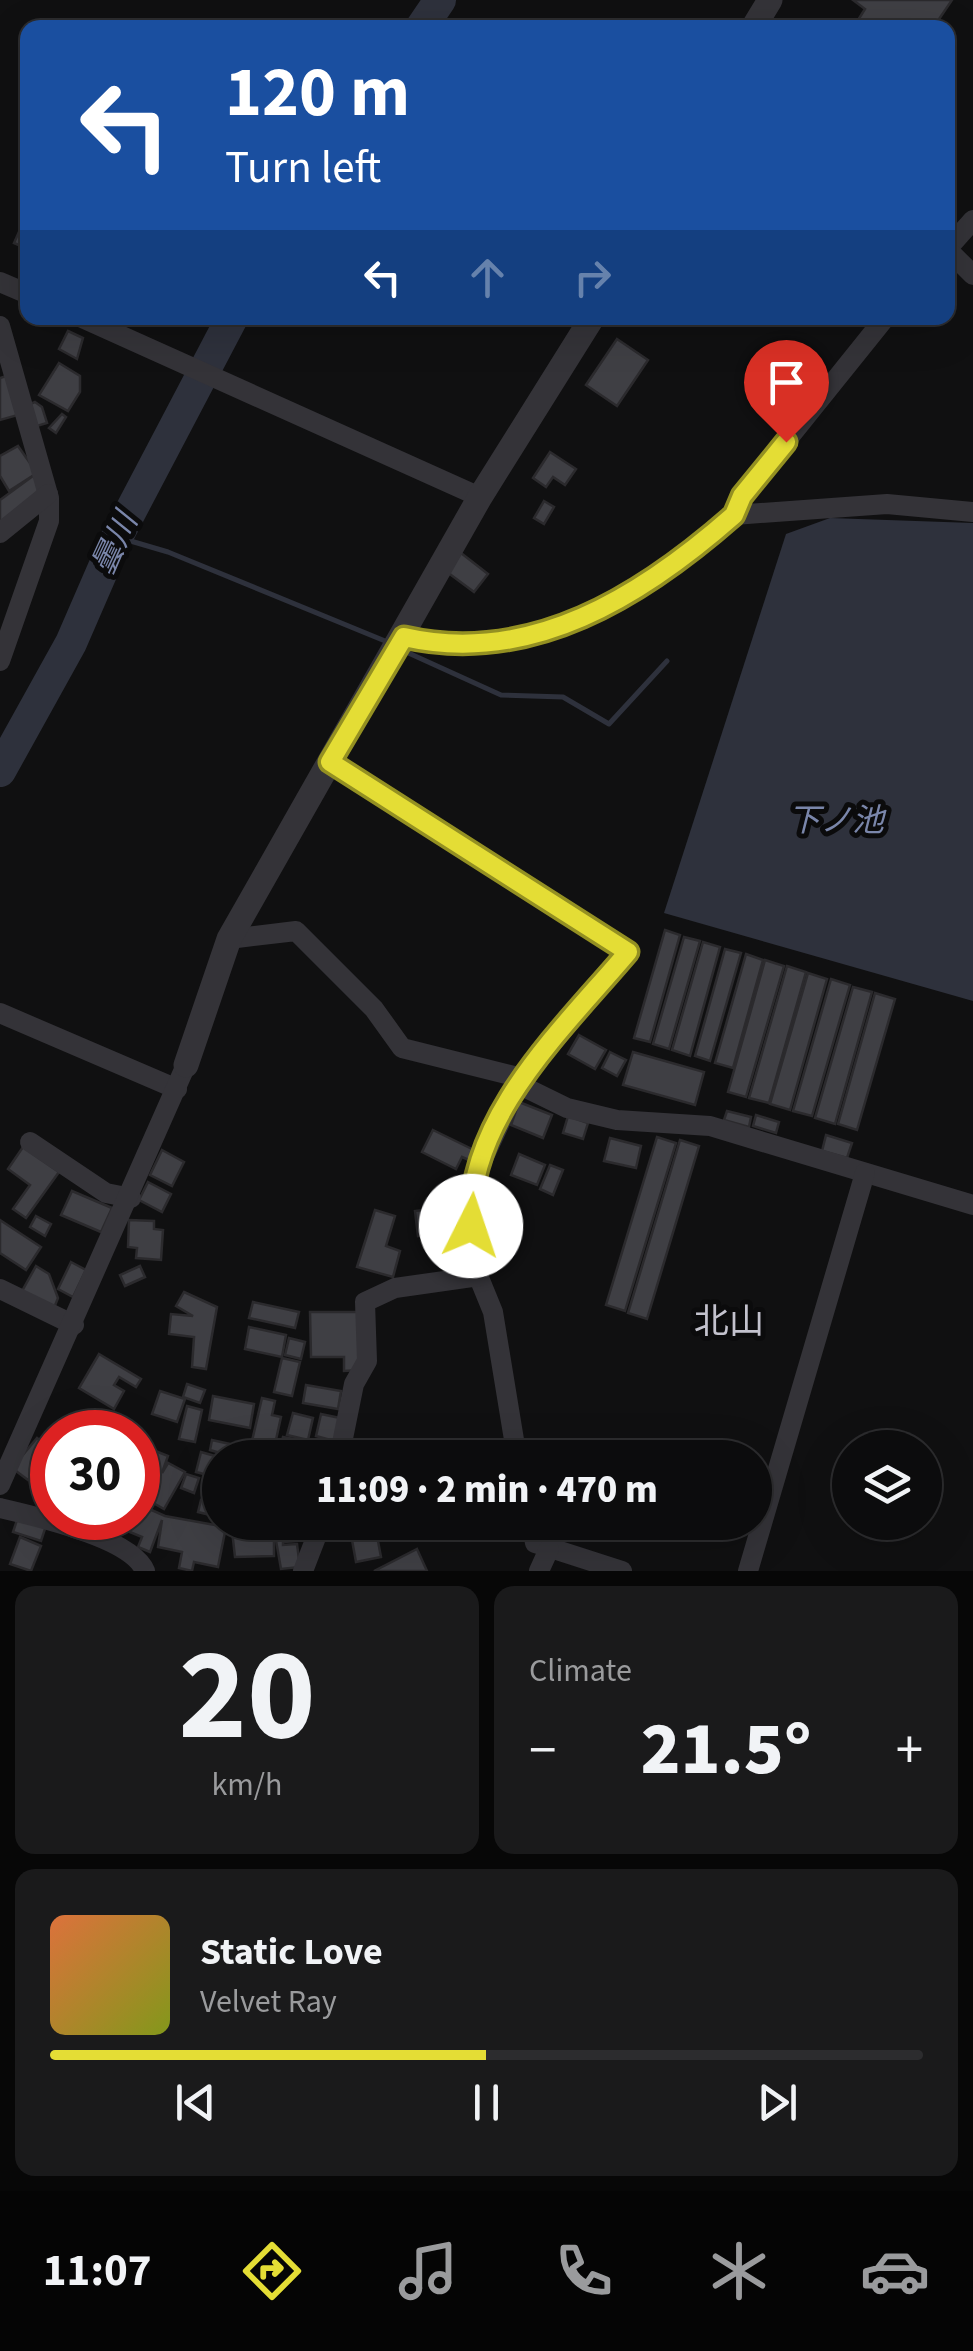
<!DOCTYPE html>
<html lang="en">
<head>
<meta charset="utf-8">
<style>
	body { margin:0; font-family:"Source Sans 3","Noto Sans JP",sans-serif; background:#1a1a1b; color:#f1f3f6; height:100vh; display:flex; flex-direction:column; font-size:38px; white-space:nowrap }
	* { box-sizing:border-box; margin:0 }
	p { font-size:32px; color:#9a9b9d }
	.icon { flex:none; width:55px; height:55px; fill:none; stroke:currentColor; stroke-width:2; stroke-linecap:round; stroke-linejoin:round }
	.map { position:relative; height:1571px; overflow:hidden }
	.side { display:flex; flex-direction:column; gap:15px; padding:15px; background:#070707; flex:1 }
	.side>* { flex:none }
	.guide { position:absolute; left:20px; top:20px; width:935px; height:305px; border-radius:20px; box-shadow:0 10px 40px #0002,0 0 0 2px #2c2c2e; background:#1a4fa0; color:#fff; overflow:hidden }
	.controls { position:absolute; left:832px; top:1430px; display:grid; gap:20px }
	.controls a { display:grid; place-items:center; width:110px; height:110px; border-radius:50%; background:#0c0c0d; box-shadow:0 10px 40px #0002,0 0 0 2px #2c2c2e; font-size:50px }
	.speed { position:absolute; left:30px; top:1410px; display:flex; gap:20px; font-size:50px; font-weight:700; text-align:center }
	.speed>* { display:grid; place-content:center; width:130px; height:130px; border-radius:50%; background:#0c0c0d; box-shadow:0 10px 40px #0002,0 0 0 2px #2c2c2e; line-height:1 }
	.speed .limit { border:15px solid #d22; background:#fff; color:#111 }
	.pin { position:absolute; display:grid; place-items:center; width:85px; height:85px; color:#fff; margin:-102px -42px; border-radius:50% 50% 50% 0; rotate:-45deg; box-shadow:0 0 10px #0007 }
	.pin .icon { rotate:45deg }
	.me { position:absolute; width:110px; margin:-55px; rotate:4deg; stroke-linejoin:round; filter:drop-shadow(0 0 8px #0008) }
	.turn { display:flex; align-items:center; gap:35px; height:210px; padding:0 40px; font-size:45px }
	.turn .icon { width:130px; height:130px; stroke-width:2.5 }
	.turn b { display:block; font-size:70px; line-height:85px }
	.lanes { display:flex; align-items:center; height:95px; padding:0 40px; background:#0003; justify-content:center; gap:50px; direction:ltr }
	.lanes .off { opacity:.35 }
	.big { font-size:75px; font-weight:800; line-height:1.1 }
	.side .card { flex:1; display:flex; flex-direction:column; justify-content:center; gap:15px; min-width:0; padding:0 35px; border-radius:20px; background:#1a1a1b }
	.side .dial { align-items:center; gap:0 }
	.dial b { font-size:130px; line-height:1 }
	.song { display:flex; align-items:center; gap:30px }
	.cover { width:120px; height:120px; border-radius:15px; background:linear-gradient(135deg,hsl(20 70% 55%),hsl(70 70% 35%)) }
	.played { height:10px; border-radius:5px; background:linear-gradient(90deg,#e4dd35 50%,#2c2c2e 50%) }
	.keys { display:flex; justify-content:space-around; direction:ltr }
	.heat { display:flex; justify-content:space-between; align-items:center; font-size:55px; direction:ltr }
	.side .tiles { flex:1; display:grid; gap:15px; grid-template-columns:1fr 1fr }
	.card:last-child { grid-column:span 2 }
	.trip { position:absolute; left:202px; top:1440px; width:570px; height:100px; border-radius:50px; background:#0c0c0d; box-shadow:0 10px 40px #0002,0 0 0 2px #2c2c2e; font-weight:800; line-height:100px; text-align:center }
	.menu { display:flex; height:160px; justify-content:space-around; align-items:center; background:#050505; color:#9a9b9d }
	.menu .icon { width:70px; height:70px }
	.menu .active { color:#e4dd35 }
	.menu b { font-size:45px; color:#f1f3f6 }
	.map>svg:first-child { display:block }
	.water { fill:#2e313c }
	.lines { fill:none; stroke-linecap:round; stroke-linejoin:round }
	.stream { stroke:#2e313c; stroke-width:5 }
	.river { stroke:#2e313c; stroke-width:32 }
	.building { fill:#3f3f44; stroke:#2b2a2d; stroke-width:2.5 }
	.minor { stroke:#343338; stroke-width:20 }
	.tertiary { stroke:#343338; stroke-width:25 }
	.route-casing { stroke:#949022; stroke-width:25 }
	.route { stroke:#e4dd35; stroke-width:18 }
	.labels { text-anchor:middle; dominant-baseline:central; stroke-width:10; stroke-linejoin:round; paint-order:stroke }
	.water-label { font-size:32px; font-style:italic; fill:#7a86aa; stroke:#0b0b0c }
	.quarter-label { font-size:35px; fill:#c3c2cd; stroke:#0b0b0c }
</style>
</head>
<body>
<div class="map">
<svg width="973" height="1571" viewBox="0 0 973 1571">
	<rect width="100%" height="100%" fill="#101011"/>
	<!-- water -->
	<path class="water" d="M830 518 973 523V1001L664 913 786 534Z"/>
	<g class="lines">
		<!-- stream -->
		<g class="stream">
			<path d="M117 537 168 552 390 643"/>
			<path d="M404 651 501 695 563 697 609 724 667 661"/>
		</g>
		<!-- river -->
		<g class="river">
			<path d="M421 28 440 0"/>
			<path d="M0 771 71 643 117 537 232 318"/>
		</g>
	</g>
	<!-- building -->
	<g class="building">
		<path d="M853 0H952L933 28H853L865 9Z"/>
		<path d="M26 216H28V249L14 243Z"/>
		<path d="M68 331 83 338 77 359 59 349Z"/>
		<path d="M617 339 648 360 617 406 586 385Z"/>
		<path d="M59 363 80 376V392L68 411 39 395Z"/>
		<path d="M6 376 18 415 0 420V378Z"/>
		<path d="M35 402 42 407 47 423 37 426 30 404Z"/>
		<path d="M62 414 66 417 56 433 49 428Z"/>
		<path d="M18 446 37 473 9 491 0 476V456Z"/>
		<path d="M550 452 576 469 565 485 553 477 546 487 533 478Z"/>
		<path d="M37 473 43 490 0 526V500Z"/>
		<path d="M544 501 554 507 544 524 534 518Z"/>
		<path d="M461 553 488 574 474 592 447 572Z"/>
		<path d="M665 930 680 935 650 1042 634 1038Z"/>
		<path d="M684 937 700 941 669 1049 653 1044Z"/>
		<path d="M703 942 720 947 690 1056 672 1050Z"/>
		<path d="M725 949 741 953 710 1061 695 1056Z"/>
		<path d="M746 954 763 960 733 1068 715 1063Z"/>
		<path d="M765 960 784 966 746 1097 728 1092Z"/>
		<path d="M787 966 806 972 769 1103 749 1098Z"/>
		<path d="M808 973 827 979 790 1110 770 1104Z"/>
		<path d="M831 979 850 985 812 1116 793 1111Z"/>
		<path d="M853 987 872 992 835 1124 815 1118Z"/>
		<path d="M875 993 895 999 857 1130 838 1124Z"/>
		<path d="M579 1035 606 1050 595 1069 568 1054Z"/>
		<path d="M610 1052 626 1060 617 1076 602 1068Z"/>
		<path d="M633 1052 704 1072 695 1105 623 1085Z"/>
		<path d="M519 1102 552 1115 543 1138 511 1125Z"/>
		<path d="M727 1111 751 1117 749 1127 724 1120Z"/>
		<path d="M756 1115 779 1122 776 1133 753 1126Z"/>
		<path d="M568 1116 588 1123 583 1139 563 1133Z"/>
		<path d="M433 1130 476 1151 471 1161 462 1157 456 1169 422 1152Z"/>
		<path d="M826 1135 852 1143 847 1158 822 1151Z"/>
		<path d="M657 1137 676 1143 625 1311 606 1305Z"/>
		<path d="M610 1138 641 1146 636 1168 604 1161Z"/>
		<path d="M680 1140 699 1146 647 1319 628 1313Z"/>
		<path d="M23 1147 59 1172 26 1218 13 1209 30 1185 8 1169Z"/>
		<path d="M162 1150 184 1162 172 1186 150 1175Z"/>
		<path d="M519 1154 545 1165 537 1185 511 1175Z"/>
		<path d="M550 1165 563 1170 553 1195 540 1189Z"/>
		<path d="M148 1182 171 1194 162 1212 139 1200Z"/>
		<path d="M72 1191 112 1208 101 1232 61 1215Z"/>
		<path d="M459 1205 463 1230 418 1236 415 1211Z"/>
		<path d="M375 1210 395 1216 386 1246 400 1251 393 1277 357 1267Z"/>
		<path d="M36 1216 51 1224 45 1236 30 1227Z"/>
		<path d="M0 1220 41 1247 26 1270 0 1253Z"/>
		<path d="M129 1220 154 1221V1229L163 1230 161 1260 136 1258 137 1248 128 1247Z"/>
		<path d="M71 1262 86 1270 73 1297 58 1289Z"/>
		<path d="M36 1266 49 1274 58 1298 54 1308 21 1293Z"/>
		<path d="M140 1266 145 1277 125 1286 120 1275Z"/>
		<path d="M184 1292 217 1307 206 1369 192 1367 194 1337 169 1334 171 1314 193 1316 176 1306Z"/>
		<path d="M253 1302 299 1312 295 1328 249 1318Z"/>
		<path d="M310 1312H359L360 1370 344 1371V1357H311Z"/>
		<path d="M249 1327 286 1335 282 1357 245 1349Z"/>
		<path d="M289 1338 305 1342 301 1359 285 1355Z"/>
		<path d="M99 1354 141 1379 136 1387 119 1377 114 1385 124 1391 114 1409 79 1388Z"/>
		<path d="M282 1358 300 1362 292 1396 274 1392Z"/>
		<path d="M187 1384 205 1390 200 1403 183 1397Z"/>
		<path d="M306 1385 341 1391 338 1409 303 1403Z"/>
		<path d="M160 1391 185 1399 177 1422 152 1414Z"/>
		<path d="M213 1396 254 1404 250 1428 209 1420Z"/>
		<path d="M262 1398 275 1401 272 1415 281 1417 272 1458H248Z"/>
		<path d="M187 1406 202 1410 195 1442 179 1439Z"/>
		<path d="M293 1413 313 1418 308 1440 287 1435Z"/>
		<path d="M321 1414 340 1418 334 1441 316 1436Z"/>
		<path d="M283 1437 299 1440 295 1458H278Z"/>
		<path d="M37 1438 52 1451 28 1480 12 1468Z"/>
		<path d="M212 1440 230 1444 227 1455 210 1450Z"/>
		<path d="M302 1441 318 1444 315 1458H298Z"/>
		<path d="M138 1444 168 1456 162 1473 168 1463 185 1472 164 1509 148 1500 158 1482 138 1474Z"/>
		<path d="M201 1452 222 1458 219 1478 196 1472Z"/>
		<path d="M186 1474 199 1478 194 1493 181 1488Z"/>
		<path d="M201 1500 217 1504 214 1516 198 1512Z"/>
		<path d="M138 1504 165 1516 226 1527 218 1567 194 1562 192 1571 179 1568 182 1552 158 1547 162 1520 150 1552 138 1547 142 1537 113 1525 109 1536 96 1530 101 1518H138Z"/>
		<path d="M19 1514 47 1523 41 1541 13 1532Z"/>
		<path d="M231 1522H264L265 1536 274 1535V1556L235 1557Z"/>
		<path d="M282 1522H294L296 1541 285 1542Z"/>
		<path d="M382 1522H413L414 1526 385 1534Z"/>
		<path d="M375 1525 381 1557 356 1562 350 1529Z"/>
		<path d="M275 1535H283V1545L297 1544 300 1567 281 1569Z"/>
		<path d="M20 1537 41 1546 31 1571 10 1564Z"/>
		<path d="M417 1549 427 1571H374Z"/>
	</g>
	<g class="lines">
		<!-- minor -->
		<g class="minor">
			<path d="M948 248 973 220"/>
			<path d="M948 250 973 275"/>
			<path d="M0 282 28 294"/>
			<path d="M82 318 480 497"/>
			<path d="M0 326 49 498V521L0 661"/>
			<path d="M734 515 887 504 973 512"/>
			<path d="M0 533 48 494"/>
			<path d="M404 637C532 666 642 596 734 515L742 496 885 318"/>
			<path d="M330 762 628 952 518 1084 469 1189 473 1263 493 1312 517 1458"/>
			<path d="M229 939 296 931 374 1009 402 1048 514 1076 518 1084 567 1108 617 1120 710 1126 973 1205"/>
			<path d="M0 1013 177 1089"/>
			<path d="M30 1142 106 1193 131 1198"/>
			<path d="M0 1289 74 1325"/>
			<path d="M339 1458 354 1384 367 1361 365 1302 395 1288 479 1276"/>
			<path d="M0 1485 186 1065"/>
			<path d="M0 1508C35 1516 132 1538 145 1571"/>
			<path d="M531 1522 535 1543 622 1571"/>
			<path d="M303 1571 322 1522"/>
			<path d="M539 1571 549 1549"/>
			<path d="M748 1571 865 1173"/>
		</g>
		<!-- tertiary -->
		<g class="tertiary">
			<path d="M753 28 770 0"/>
			<path d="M186 1065 229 939 480 497 592 318"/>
		</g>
	</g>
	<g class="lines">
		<defs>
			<path id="route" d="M471 1226C466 1118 563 1029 628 952L330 762 404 637C531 666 642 596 734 515L742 496 786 442"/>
		</defs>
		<!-- route casing -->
		<use href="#route" class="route-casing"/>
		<!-- route -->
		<use href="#route" class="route"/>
	</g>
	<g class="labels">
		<!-- water labels -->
		<g class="water-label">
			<text transform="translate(115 544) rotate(-65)">曇川</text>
			<text x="836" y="821">下ノ池</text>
		</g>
		<!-- quarter labels -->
		<g class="quarter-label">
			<text x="729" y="1322">北山</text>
		</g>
	</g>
</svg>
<div class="controls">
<a><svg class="icon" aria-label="layers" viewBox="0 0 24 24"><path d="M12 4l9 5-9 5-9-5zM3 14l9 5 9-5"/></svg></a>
</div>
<div class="speed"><div class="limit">30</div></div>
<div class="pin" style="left:786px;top:442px;background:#d93025"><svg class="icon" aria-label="arrive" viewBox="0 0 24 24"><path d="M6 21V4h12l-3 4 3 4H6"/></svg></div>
<svg class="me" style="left:471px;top:1226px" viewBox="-20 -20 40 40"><circle r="19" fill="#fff"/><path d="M0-13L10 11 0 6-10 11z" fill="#e4dd35"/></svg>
<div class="trip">11:09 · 2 min · 470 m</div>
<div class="guide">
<div class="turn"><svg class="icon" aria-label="left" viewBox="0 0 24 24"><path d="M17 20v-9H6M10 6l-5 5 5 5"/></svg><div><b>120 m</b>Turn left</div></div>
<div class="lanes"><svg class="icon" aria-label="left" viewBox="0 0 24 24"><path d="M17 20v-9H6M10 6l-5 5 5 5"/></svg><svg class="icon off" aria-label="ahead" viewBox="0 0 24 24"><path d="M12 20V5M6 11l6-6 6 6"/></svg><svg class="icon off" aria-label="right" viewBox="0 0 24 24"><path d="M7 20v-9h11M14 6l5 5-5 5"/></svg></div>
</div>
</div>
<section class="side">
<div class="tiles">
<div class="card dial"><b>20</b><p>km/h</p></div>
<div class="card"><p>Climate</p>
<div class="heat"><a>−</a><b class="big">21.5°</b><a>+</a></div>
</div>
<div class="card">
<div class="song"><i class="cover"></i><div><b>Static Love</b><p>Velvet Ray</p></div></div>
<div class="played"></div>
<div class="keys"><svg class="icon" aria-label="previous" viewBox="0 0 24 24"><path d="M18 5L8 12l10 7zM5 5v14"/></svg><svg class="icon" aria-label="pause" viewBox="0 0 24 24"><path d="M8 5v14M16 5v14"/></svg><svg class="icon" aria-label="next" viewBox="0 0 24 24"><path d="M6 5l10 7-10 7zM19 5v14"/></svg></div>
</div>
</div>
</section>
<nav class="menu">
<b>11:07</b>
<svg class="icon active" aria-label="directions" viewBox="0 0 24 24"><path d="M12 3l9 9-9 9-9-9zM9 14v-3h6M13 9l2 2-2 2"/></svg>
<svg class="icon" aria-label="music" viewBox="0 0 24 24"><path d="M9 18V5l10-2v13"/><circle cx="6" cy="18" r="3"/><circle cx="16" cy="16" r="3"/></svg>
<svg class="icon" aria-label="phone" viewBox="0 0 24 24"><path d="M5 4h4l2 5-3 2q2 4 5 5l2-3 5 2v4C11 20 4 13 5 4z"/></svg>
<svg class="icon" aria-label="climate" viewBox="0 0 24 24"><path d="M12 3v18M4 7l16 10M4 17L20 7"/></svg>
<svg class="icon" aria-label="car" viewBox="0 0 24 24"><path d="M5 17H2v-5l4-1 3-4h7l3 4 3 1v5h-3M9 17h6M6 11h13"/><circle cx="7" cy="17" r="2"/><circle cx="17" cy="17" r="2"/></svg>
</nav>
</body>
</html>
